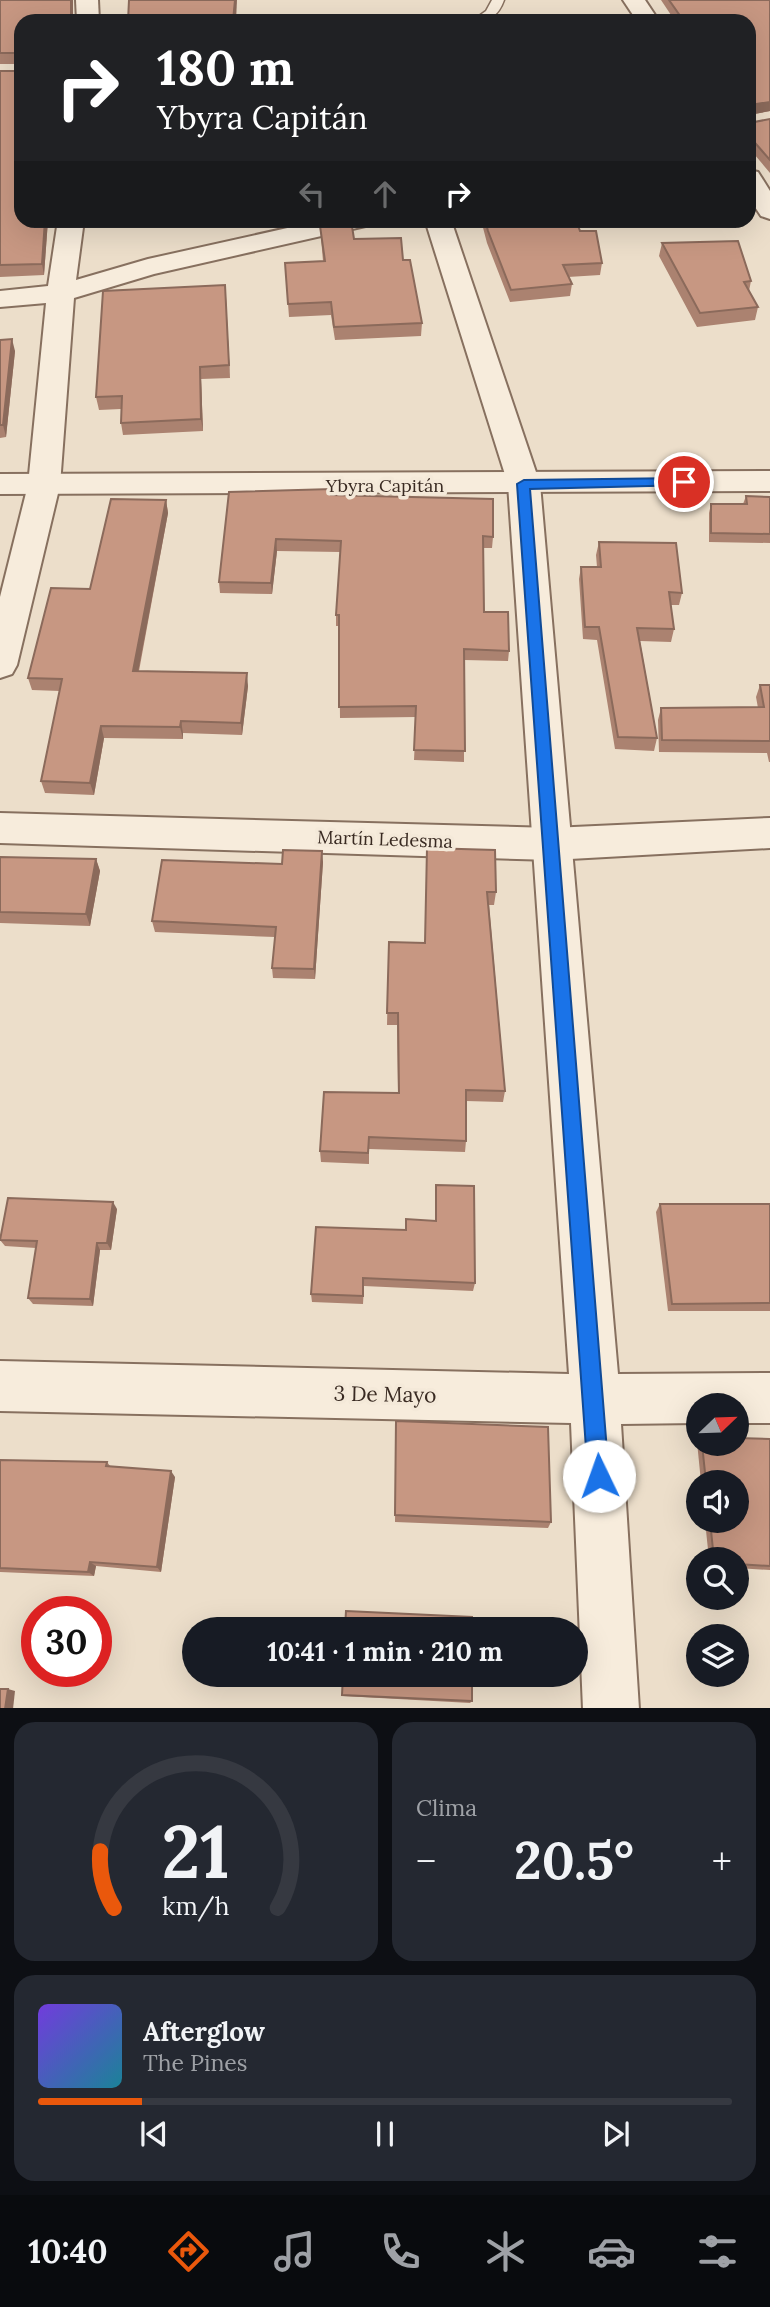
<!DOCTYPE html>
<html lang="es">
<head>
<meta charset="utf-8">
<style>
	body { margin:0; font-family:Lora,serif; background:#242831; color:#f1f3f6; height:100vh; display:flex; flex-direction:column; font-size:26px; white-space:nowrap }
	* { box-sizing:border-box; margin:0 }
	p { font-size:23px; color:#9ea1a6 }
	.icon { flex:none; width:38px; height:38px; fill:none; stroke:currentColor; stroke-width:2; stroke-linecap:round; stroke-linejoin:round }
	.map { position:relative; height:1708px; overflow:hidden }
	.sheet { display:flex; flex-direction:column; gap:14px; padding:14px; background:#0d0f14; flex:1 }
	.sheet>* { flex:none }
	.hud { position:absolute; left:14px; top:14px; width:742px; height:214px; border-radius:21px; box-shadow:0 7px 28px #0002; background:#202124; color:#fff; overflow:hidden }
	.needle { width:46px; rotate:67deg }
	.controls { position:absolute; left:686px; top:1393px; display:grid; gap:14px }
	.controls a { display:grid; place-items:center; width:63px; height:63px; border-radius:50%; background:#171b24; box-shadow:0 7px 28px #0002; font-size:35px }
	.speed { position:absolute; left:21px; top:1596px; display:flex; gap:14px; font-size:35px; font-weight:700; text-align:center }
	.speed>* { display:grid; place-content:center; width:91px; height:91px; border-radius:50%; background:#171b24; box-shadow:0 7px 28px #0002; line-height:1 }
	.speed .limit { border:10px solid #d22; background:#fff; color:#111 }
	.pin { position:absolute; display:grid; place-items:center; width:60px; height:60px; color:#fff; margin:-30px; border:4px solid #fff; border-radius:50%; box-shadow:0 2px 7px #0007 }
	.me { position:absolute; width:77px; margin:-38px; rotate:357deg; stroke-linejoin:round; filter:drop-shadow(0 0 5px #0008) }
	.turn { display:flex; align-items:center; gap:24px; height:147px; padding:0 28px; font-size:32px }
	.turn .icon { width:91px; height:91px; stroke-width:2.5 }
	.turn b { display:block; font-size:49px; line-height:60px }
	.lanes { display:flex; align-items:center; height:66px; padding:0 28px; background:#0003; justify-content:center; gap:35px; direction:ltr }
	.lanes .off { opacity:.35 }
	.big { font-size:52px; font-weight:700; line-height:1.1 }
	.sheet .card { flex:1; display:flex; flex-direction:column; justify-content:center; gap:10px; min-width:0; padding:0 24px; border-radius:21px; background:#242831 }
	.sheet .dial { align-items:center; gap:0 }
	.dial svg { height:182px; overflow:visible; fill:none; stroke:#363941; stroke-width:7; stroke-linecap:round; text-anchor:middle }
	.dial text { fill:#f1f3f6; stroke:none }
	.song { display:flex; align-items:center; gap:21px }
	.cover { width:84px; height:84px; border-radius:10px; background:linear-gradient(135deg,hsl(260 70% 55%),hsl(190 70% 35%)) }
	.played { height:7px; border-radius:4px; background:linear-gradient(90deg,#ea580c 15%,#363941 15%) }
	.keys { display:flex; justify-content:space-around; direction:ltr }
	.heat { display:flex; justify-content:space-between; align-items:center; font-size:38px; direction:ltr }
	.sheet .tiles { flex:1; display:grid; gap:14px; grid-template-columns:1fr 1fr }
	.card:last-child { grid-column:span 2 }
	.trip { position:absolute; left:182px; top:1617px; width:406px; height:70px; border-radius:35px; background:#171b24; box-shadow:0 7px 28px #0002; font-weight:700; line-height:70px; text-align:center }
	.dock { display:flex; height:112px; justify-content:space-around; align-items:center; background:#090b0e; color:#9ea1a6 }
	.dock .icon { width:49px; height:49px }
	.dock .selected { color:#ea580c }
	.dock b { font-size:32px; color:#f1f3f6 }
	.map>svg:first-child { display:block }
	.lines { fill:none; stroke-linecap:round; stroke-linejoin:round }
	.service-casing { stroke:#87705f; stroke-width:3 }
	.minor-casing { stroke:#87705f; stroke-width:4 }
	.tertiary-casing { stroke:#87705f; stroke-width:4 }
	.service { fill:#f7ecdc; fill-rule:evenodd }
	.minor { fill:#f7ecdc; fill-rule:evenodd }
	.tertiary { fill:#f7ecdc; fill-rule:evenodd }
	.wall { fill:#ab8270 }
	.shaded-wall { fill:#8b6a5b }
	.building { fill:#c79782; stroke:#8b6a5b; stroke-width:2 }
	.route { fill:#1a73e8; stroke:#114b97; stroke-width:2 }
	.labels { text-anchor:middle; dominant-baseline:central; stroke-width:7; stroke-linejoin:round; paint-order:stroke }
	.street-label { font-size:18px; fill:#392a22; stroke:#f4e9d9 }
	.near-street-label { font-size:21px; fill:#392a22; stroke:#f4e9d9 }
</style>
</head>
<body>
<div class="map">
<svg width="770" height="1709" viewBox="0 0 770 1709">
	<rect width="100%" height="100%" fill="#ecdeca"/>
	<g class="lines">
		<defs>
			<path id="service" d="M492 0H504C498 17 489 21 472 21L486 11Z"/>
			<g id="minor">
				<path d="M76 0H98L99 21H77Z"/>
				<path d="M623 0H645L659 21H637Z"/>
				<path d="M58 220H84L76 280 148 259 323 220H374L370 225 154 274 74 298 60 485 17 665 12 674 0 678V597L28 485 46 303 0 307V291L48 286Z"/>
				<path d="M425 220H451L540 484 618 1374 770 1373V1423H737V1405H698V1423L621 1424 639 1709H583L571 1423 0 1411V1361L569 1374 508 484Z"/>
			</g>
			<g id="tertiary">
				<path d="M749 170 758 172 770 191V219L761 216 749 198Z"/>
				<path d="M770 471V491L0 494V474Z"/>
				<path d="M0 813 552 828 770 818V848L552 860 0 843Z"/>
			</g>
		</defs>
		<!-- service casing -->
		<use href="#service" class="service-casing"/>
		<!-- minor casing -->
		<use href="#minor" class="minor-casing"/>
		<!-- tertiary casing -->
		<use href="#tertiary" class="tertiary-casing"/>
		<!-- service -->
		<use href="#service" class="service"/>
		<!-- minor -->
		<use href="#minor" class="minor"/>
		<!-- tertiary -->
		<use href="#tertiary" class="tertiary"/>
	</g>
	<!-- wall -->
	<g class="wall">
		<path d="M0 0H73V21H21V220H48L44 275 0 277V71H21V64H0Z"/>
		<path d="M661 0H770V111L749 115V123L770 119V173L749 148V21H675Z"/>
		<path d="M144 220H193L144 223Z"/>
		<path d="M481 220H576L580 231 602 263 600 275 568 277 572 284 570 296 510 302 487 243Z"/>
		<path d="M320 226 403 260 422 323 421 336 335 340 331 315 289 317 285 263 323 261Z"/>
		<path d="M662 243 751 281 749 291 758 307 755 320 697 327 659 256Z"/>
		<path d="M225 285 230 378 201 379 203 431 123 435 121 423V409L99 410 96 397Z"/>
		<path d="M0 340 15 351 6 437 0 438Z"/>
		<path d="M332 489V495L493 537 492 548H483L484 612 509 651 508 661 464 660V762L414 760 416 717 340 718 339 626H336V615L340 552 277 551 272 594 220 593 219 582Z"/>
		<path d="M746 496 770 497V543L709 542V513L711 504H743Z"/>
		<path d="M166 500 168 513 139 671 248 686 242 735 183 733V739L104 738 94 795 45 793 41 781 60 691 32 690 28 678 90 589Z"/>
		<path d="M599 542 682 593 679 605H671L674 629 671 642 640 641 657 738 654 751 615 749 597 640 583 639 579 579 581 567H597L596 555Z"/>
		<path d="M760 685H770V762H769L767 753 659 752 658 720 661 708H758L756 697Z"/>
		<path d="M427 848 496 892 494 905H489L505 1091 503 1102 466 1101V1141L465 1152 369 1149V1164L321 1162 320 1151 398 1093 397 1025H387L389 942 425 943Z"/>
		<path d="M0 857 96 859 100 871 90 926 0 923Z"/>
		<path d="M323 862 315 979 273 978 272 968 275 937 155 932 152 921 282 864Z"/>
		<path d="M436 1185 475 1283 473 1291 364 1286 363 1304 312 1302 311 1294 406 1230 435 1221Z"/>
		<path d="M660 1204H770V1311H668L656 1212Z"/>
		<path d="M117 1209 111 1250H100L93 1306 33 1304 28 1298 36 1248 5 1246 0 1240Z"/>
		<path d="M396 1421 551 1522 548 1528 395 1522Z"/>
		<path d="M770 1439V1570L737 1568V1559H709L705 1521H737V1482H701L697 1442 698 1441V1444H737Z"/>
		<path d="M0 1460 107 1462 110 1466 175 1477 161 1572 96 1566 94 1576 0 1572Z"/>
		<path d="M342 1695 472 1701 470 1703 343 1696Z"/>
	</g>
	<!-- shaded-wall -->
	<g class="shaded-wall">
		<rect x="71" y="0" width="2" height="21"/>
		<path d="M235 0H237L236 21H233Z"/>
		<path d="M770 102V111L749 115V105Z"/>
		<path d="M45 220H48L44 275 42 264Z"/>
		<path d="M225 285 226 297 230 378 229 365Z"/>
		<path d="M12 339 15 351 6 437 3 425Z"/>
		<path d="M200 367 201 379 203 431 201 419Z"/>
		<path d="M166 500 168 513 136 683 133 671Z"/>
		<path d="M276 539 277 551 272 594 271 583Z"/>
		<path d="M247 673 248 686 242 735 241 723Z"/>
		<path d="M181 721 183 733V739L180 727Z"/>
		<path d="M101 726 104 738 94 795 90 783Z"/>
		<path d="M322 851 323 862 315 979 314 969Z"/>
		<path d="M96 859 100 871 90 926 86 914Z"/>
		<path d="M113 1202 117 1209 111 1250 107 1243Z"/>
		<path d="M97 1243 100 1250 93 1306 90 1299Z"/>
		<path d="M171 1471 175 1477 161 1572 157 1567Z"/>
		<path d="M90 1562 96 1566 94 1576 88 1572Z"/>
		<path d="M8 1689 15 1691 13 1709H5Z"/>
	</g>
	<!-- building -->
	<g class="building">
		<path d="M0 0H71V21H21V220H45L42 264 0 265V71H21V53H0Z"/>
		<path d="M129 0H235L233 21H128Z"/>
		<path d="M669 0H770V102L749 105V123L770 119V160L749 136V21H672L683 20Z"/>
		<path d="M346 220H351L354 239 401 238 403 260H410L422 323 334 327 331 302 288 304 285 263 325 261 320 226Z"/>
		<path d="M485 220H576L580 231H596L602 263 563 265 572 284 511 290 488 231Z"/>
		<path d="M738 241 751 281 744 282 758 307 700 313 662 243Z"/>
		<path d="M225 285 229 365 200 367 201 419 121 423 122 396 96 397 103 291Z"/>
		<path d="M12 339 3 425H0V340Z"/>
		<path d="M332 489 331 495 493 499V537L483 536 484 612H508L509 651 464 649 465 751 414 750 416 706 339 707V615H336L341 541 276 539 271 583 219 582 229 492Z"/>
		<path d="M746 496 770 497V534L711 533V504H747Z"/>
		<path d="M111 499 166 500 133 671 247 673 241 723 181 721 180 727 101 726 90 783 41 781 62 679 28 678 51 588 90 589Z"/>
		<path d="M599 542 676 543 682 593 669 592 674 629 637 628 657 738 618 737 599 627H585L581 567H601Z"/>
		<path d="M760 685H770V741L662 740 661 708 764 707Z"/>
		<path d="M427 848 495 850 496 892H487L505 1091 466 1090V1141L369 1137 368 1153 320 1151 324 1092 399 1093 398 1013H387L389 942 425 943Z"/>
		<path d="M283 850 322 851 314 969 272 968 276 927 152 921 162 860 282 864Z"/>
		<path d="M0 857 96 859 86 914 0 912Z"/>
		<path d="M436 1185 474 1186 475 1283 363 1278V1296L311 1294 316 1227 406 1230V1219L436 1221Z"/>
		<path d="M8 1198 113 1202 107 1243H97L90 1299 28 1298 37 1241 0 1240Z"/>
		<path d="M660 1204H770V1303L672 1304Z"/>
		<path d="M396 1421 548 1427 551 1522 395 1515Z"/>
		<path d="M737 1438 770 1439V1566L737 1564V1559H714L710 1521H737V1482H706L702 1444H737Z"/>
		<path d="M0 1460 107 1462 106 1466 171 1471 157 1567 90 1562 88 1572 0 1568Z"/>
		<path d="M346 1611 472 1617V1629H345Z"/>
		<path d="M343 1675H472V1701L342 1695Z"/>
		<path d="M0 1689H8L5 1709H0Z"/>
	</g>
	<!-- route -->
	<path class="route" d="M684 478 689 479V485L530 489 609 1476 606 1484 599 1487 591 1484 588 1476 517 484 524 480Z"/>
	<g class="labels">
		<!-- street labels -->
		<g class="street-label">
			<text x="385" y="485">Ybyra Capitán</text>
			<text transform="translate(385 839) rotate(2)">Martín Ledesma</text>
		</g>
		<!-- near-street labels -->
		<g class="near-street-label">
			<text transform="translate(385 1394) rotate(1)">3 De Mayo</text>
		</g>
	</g>
</svg>
<div class="controls">
<a><svg class="needle" viewBox="-14 -14 28 28"><path d="M0-13l5 13h-10z" fill="#e53935"/><path d="M0 13l5-13h-10z" fill="#9ea1a6"/></svg></a>
<a><svg class="icon" aria-label="sound" viewBox="0 0 24 24"><path d="M4 9h4l5-4v14l-5-4H4zM17 9q2 3 0 6"/></svg></a>
<a><svg class="icon" aria-label="search" viewBox="0 0 24 24"><circle cx="10" cy="10" r="6"/><path d="M15 15l6 6"/></svg></a>
<a><svg class="icon" aria-label="layers" viewBox="0 0 24 24"><path d="M12 4l9 5-9 5-9-5zM3 14l9 5 9-5"/></svg></a>
</div>
<div class="speed"><div class="limit">30</div></div>
<div class="pin" style="left:684px;top:482px;background:#d93025"><svg class="icon" aria-label="arrive" viewBox="0 0 24 24"><path d="M6 21V4h12l-3 4 3 4H6"/></svg></div>
<svg class="me" style="left:599px;top:1476px" viewBox="-20 -20 40 40"><circle r="19" fill="#fff"/><path d="M0-13L10 11 0 6-10 11z" fill="#1a73e8"/></svg>
<div class="trip">10:41 · 1 min · 210 m</div>
<div class="hud">
<div class="turn"><svg class="icon" aria-label="right" viewBox="0 0 24 24"><path d="M7 20v-9h11M14 6l5 5-5 5"/></svg><div><b>180 m</b>Ybyra Capitán</div></div>
<div class="lanes"><svg class="icon off" aria-label="left" viewBox="0 0 24 24"><path d="M17 20v-9H6M10 6l-5 5 5 5"/></svg><svg class="icon off" aria-label="ahead" viewBox="0 0 24 24"><path d="M12 20V5M6 11l6-6 6 6"/></svg><svg class="icon" aria-label="right" viewBox="0 0 24 24"><path d="M7 20v-9h11M14 6l5 5-5 5"/></svg></div>
</div>
</div>
<section class="sheet">
<div class="tiles">
<div class="card dial"><svg viewBox="0 0 100 80">
<path d="M14 69A42 42 0 1 1 86 69"/>
<path d="M14 69A42 42 0 0 1 8 44" stroke="#ea580c"/>
<text x="50" y="56" font-size="32" font-weight="700">21</text>
<text x="50" y="72" font-size="11">km/h</text>
</svg></div>
<div class="card"><p>Clima</p>
<div class="heat"><a>−</a><b class="big">20.5°</b><a>+</a></div>
</div>
<div class="card">
<div class="song"><i class="cover"></i><div><b>Afterglow</b><p>The Pines</p></div></div>
<div class="played"></div>
<div class="keys"><svg class="icon" aria-label="previous" viewBox="0 0 24 24"><path d="M18 5L8 12l10 7zM5 5v14"/></svg><svg class="icon" aria-label="pause" viewBox="0 0 24 24"><path d="M8 5v14M16 5v14"/></svg><svg class="icon" aria-label="next" viewBox="0 0 24 24"><path d="M6 5l10 7-10 7zM19 5v14"/></svg></div>
</div>
</div>
</section>
<nav class="dock">
<b>10:40</b>
<svg class="icon selected" aria-label="directions" viewBox="0 0 24 24"><path d="M12 3l9 9-9 9-9-9zM9 14v-3h6M13 9l2 2-2 2"/></svg>
<svg class="icon" aria-label="music" viewBox="0 0 24 24"><path d="M9 18V5l10-2v13"/><circle cx="6" cy="18" r="3"/><circle cx="16" cy="16" r="3"/></svg>
<svg class="icon" aria-label="phone" viewBox="0 0 24 24"><path d="M5 4h4l2 5-3 2q2 4 5 5l2-3 5 2v4C11 20 4 13 5 4z"/></svg>
<svg class="icon" aria-label="climate" viewBox="0 0 24 24"><path d="M12 3v18M4 7l16 10M4 17L20 7"/></svg>
<svg class="icon" aria-label="car" viewBox="0 0 24 24"><path d="M5 17H2v-5l4-1 3-4h7l3 4 3 1v5h-3M9 17h6M6 11h13"/><circle cx="7" cy="17" r="2"/><circle cx="17" cy="17" r="2"/></svg>
<svg class="icon" aria-label="filters" viewBox="0 0 24 24"><path d="M4 7h16M4 17h16"/><circle cx="9" cy="7" r="2"/><circle cx="15" cy="17" r="2"/></svg>
</nav>
</body>
</html>
